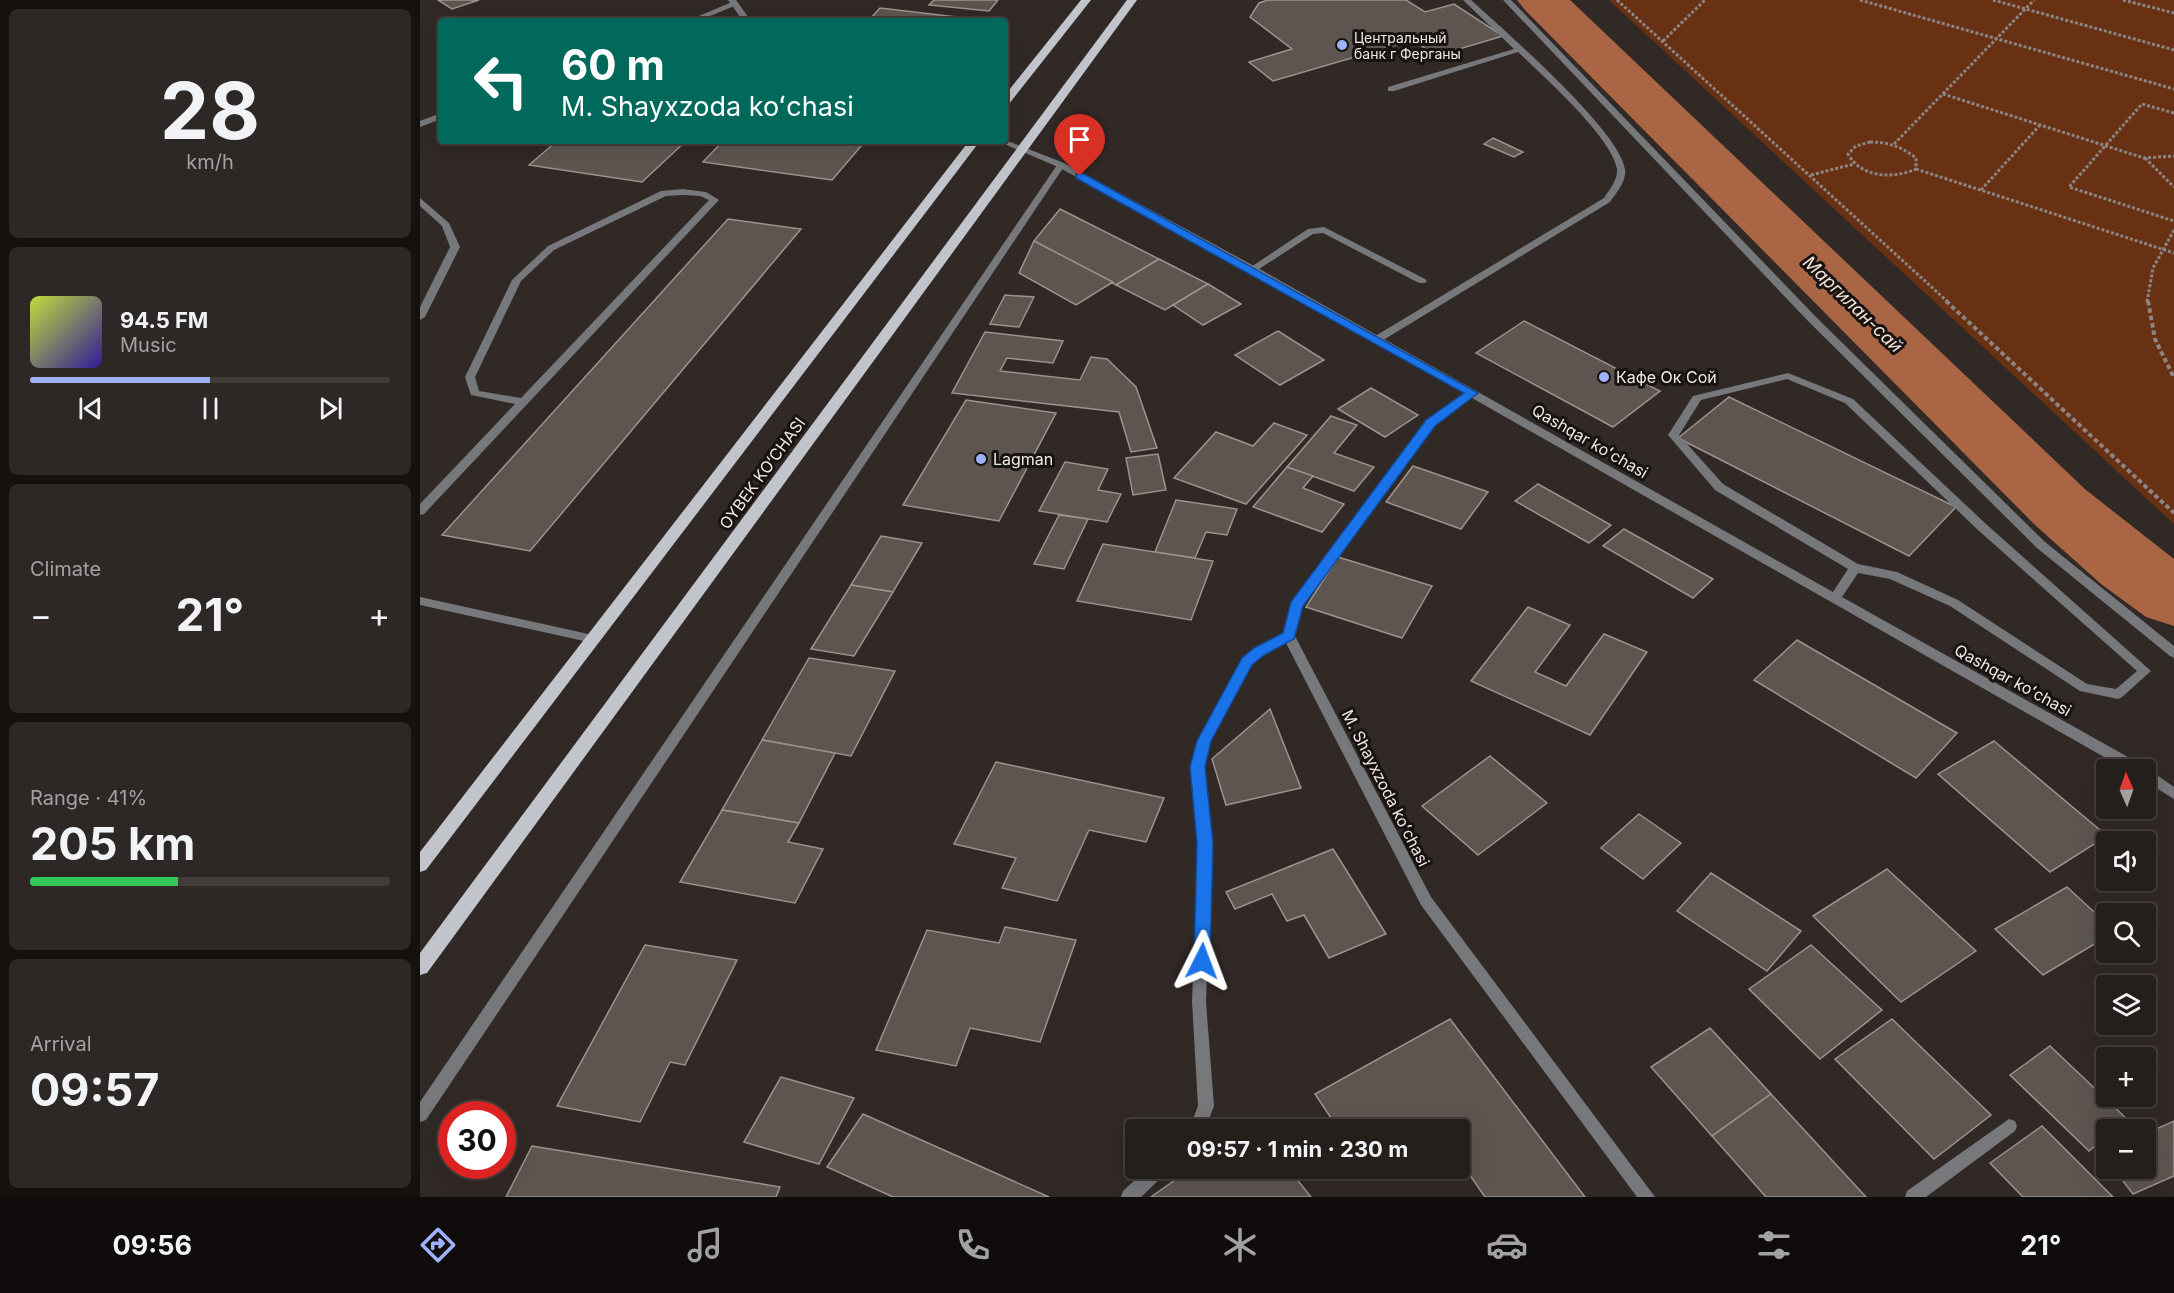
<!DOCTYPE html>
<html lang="en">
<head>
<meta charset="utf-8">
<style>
	body { margin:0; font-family:Inter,sans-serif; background:#2d2725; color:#f1f3f6; height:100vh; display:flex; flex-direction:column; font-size:22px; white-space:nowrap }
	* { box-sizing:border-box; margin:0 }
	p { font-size:20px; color:#a3a2a3 }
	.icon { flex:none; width:33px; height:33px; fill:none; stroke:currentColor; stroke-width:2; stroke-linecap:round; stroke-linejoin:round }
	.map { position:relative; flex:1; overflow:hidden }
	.drawer { display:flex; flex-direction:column; gap:9px; padding:9px; background:#14110f; width:420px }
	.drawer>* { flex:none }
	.top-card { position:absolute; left:18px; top:18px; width:570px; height:126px; border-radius:6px; box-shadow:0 6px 24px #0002,0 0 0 2px #423d3b; background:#00695c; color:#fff; overflow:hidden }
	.needle { width:39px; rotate:358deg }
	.fabs { position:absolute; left:1676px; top:759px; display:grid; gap:12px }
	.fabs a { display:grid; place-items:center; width:60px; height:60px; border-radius:6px; background:#251f1c; box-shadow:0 6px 24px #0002,0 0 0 2px #423d3b; font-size:30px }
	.speed { position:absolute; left:18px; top:1101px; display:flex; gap:12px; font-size:30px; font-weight:700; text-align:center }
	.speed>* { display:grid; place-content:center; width:78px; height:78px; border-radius:50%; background:#251f1c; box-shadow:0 6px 24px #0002,0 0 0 2px #423d3b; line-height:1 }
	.speed .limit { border:9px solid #d22; background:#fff; color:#111 }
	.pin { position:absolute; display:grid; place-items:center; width:51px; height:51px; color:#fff; margin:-62px -26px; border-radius:50% 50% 50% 0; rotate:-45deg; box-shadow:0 0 6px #0007 }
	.pin .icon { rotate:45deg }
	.me { position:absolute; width:66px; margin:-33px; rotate:3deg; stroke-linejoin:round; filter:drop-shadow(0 0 4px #0008) }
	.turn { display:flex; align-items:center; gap:21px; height:126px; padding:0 24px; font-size:27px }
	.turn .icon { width:78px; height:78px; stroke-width:2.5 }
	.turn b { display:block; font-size:42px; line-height:51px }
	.big { font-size:45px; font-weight:700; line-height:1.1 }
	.drawer .card { flex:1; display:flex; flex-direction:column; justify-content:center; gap:9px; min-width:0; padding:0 21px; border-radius:9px; background:#2d2725 }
	.drawer .dial { align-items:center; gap:0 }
	.dial b { font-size:78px; line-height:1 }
	.song { display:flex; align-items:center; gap:18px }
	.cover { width:72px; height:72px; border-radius:9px; background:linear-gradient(135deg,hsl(70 70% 55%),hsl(250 70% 35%)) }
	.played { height:6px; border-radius:3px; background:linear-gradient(90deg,#9eb3fd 50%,#423d3b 50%) }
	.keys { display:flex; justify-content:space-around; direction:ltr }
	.heat { display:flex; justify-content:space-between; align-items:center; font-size:33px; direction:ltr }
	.charge { height:9px; border-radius:4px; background:linear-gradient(90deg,#34c759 41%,#423d3b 0) }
	.trip { position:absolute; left:705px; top:1119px; width:345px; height:60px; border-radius:6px; background:#251f1c; box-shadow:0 6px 24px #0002,0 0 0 2px #423d3b; font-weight:700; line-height:60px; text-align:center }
	.menu { display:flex; height:96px; justify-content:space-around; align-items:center; background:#0f0c0b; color:#a3a2a3 }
	.menu .icon { width:42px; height:42px }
	.menu .on { color:#9eb3fd }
	.menu b { font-size:27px; color:#f1f3f6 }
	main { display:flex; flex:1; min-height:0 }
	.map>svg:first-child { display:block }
	.green { fill:#693113 }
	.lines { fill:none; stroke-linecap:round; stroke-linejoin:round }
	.river { fill:#a64; fill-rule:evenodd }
	.building { fill:#5e5551; stroke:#9c928e; stroke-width:1.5 }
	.path-far1 { stroke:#8c8583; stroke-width:3; stroke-dasharray:3 2; stroke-linecap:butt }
	.path { stroke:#8c8583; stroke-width:4; stroke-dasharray:4.5 3; stroke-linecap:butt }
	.service { fill:#76787b; fill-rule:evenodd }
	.minor { fill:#76787b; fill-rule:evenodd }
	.primary { fill:#c2c4cc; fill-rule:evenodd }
	.route { fill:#1a73e8; stroke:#114b97; stroke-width:1.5 }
	.poi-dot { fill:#9eb3fd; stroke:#161311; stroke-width:2 }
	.labels { text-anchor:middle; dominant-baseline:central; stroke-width:6; stroke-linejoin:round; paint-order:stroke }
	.far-poi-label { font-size:14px; fill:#eee9e7; stroke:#161311; text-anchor:start }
	.poi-label { font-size:16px; fill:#eee9e7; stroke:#161311; text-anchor:start }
	.street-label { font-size:16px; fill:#eee9e7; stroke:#161311 }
	.water-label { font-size:18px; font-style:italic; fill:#f4e0d6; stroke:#161311 }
</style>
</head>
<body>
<main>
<section class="drawer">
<div class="card dial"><b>28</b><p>km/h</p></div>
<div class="card">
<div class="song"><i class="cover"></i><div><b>94.5 FM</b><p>Music</p></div></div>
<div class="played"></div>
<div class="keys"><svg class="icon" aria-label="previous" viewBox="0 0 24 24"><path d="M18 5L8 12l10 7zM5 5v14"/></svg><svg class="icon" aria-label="pause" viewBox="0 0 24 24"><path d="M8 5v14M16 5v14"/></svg><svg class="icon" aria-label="next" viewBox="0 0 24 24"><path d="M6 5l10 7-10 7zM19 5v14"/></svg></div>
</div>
<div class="card"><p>Climate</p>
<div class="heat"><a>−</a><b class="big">21°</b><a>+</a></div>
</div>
<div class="card"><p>Range · 41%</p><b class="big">205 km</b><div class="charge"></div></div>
<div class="card"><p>Arrival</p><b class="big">09:57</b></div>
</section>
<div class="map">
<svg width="1754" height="1197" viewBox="0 0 1754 1197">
	<rect width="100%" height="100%" fill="#312926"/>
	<!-- green -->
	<path class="green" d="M1189 0H1754V524Z"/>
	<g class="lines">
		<!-- river -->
		<path class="river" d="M1097 0H1150L1666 490 1754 559V626L1726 617 1681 584 1614 524 1105 10Z"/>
	</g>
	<!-- building -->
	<g class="building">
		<path d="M18 0H59L32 9Z"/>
		<path d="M514 0H578L569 11 509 5Z"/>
		<path d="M848 0H986L1005 12 1034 4 1083 36 1016 56 993 40 853 81 829 62 872 49 830 17 839 3Z"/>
		<path d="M460 8 554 19 448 21Z"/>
		<path d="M1073 138 1103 152 1094 157 1064 144Z"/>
		<path d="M137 141H266L222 182 109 165Z"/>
		<path d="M303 141H441L442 145 412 180 283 162Z"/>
		<path d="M640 209 739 259 696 285 614 241Z"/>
		<path d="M308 219 381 229 110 551 22 535Z"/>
		<path d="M614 241 693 282 656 305 599 273Z"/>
		<path d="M739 259 788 284 745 310 696 285Z"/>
		<path d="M788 284 821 304 783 325 753 305Z"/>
		<path d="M585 295 614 297 599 327 570 324Z"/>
		<path d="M1104 321 1240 391 1193 427 1056 353Z"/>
		<path d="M858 331 904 360 860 385 815 355Z"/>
		<path d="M565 332 643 341 633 363 587 358 580 371 660 380 671 357 687 359 716 387 737 448 711 452 699 412 532 393Z"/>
		<path d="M951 388 998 415 965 437 918 409Z"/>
		<path d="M1309 397 1536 507 1489 556 1258 438Z"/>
		<path d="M546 400 636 413 579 521 483 505Z"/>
		<path d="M911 416 937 425 914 453 954 467 934 491 867 467Z"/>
		<path d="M854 423 887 435 826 504 754 478 796 432 833 446Z"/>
		<path d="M738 454 746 490 713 495 706 458Z"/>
		<path d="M645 462 688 469 678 490 701 494 687 522 619 511Z"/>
		<path d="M993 466 1068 492 1041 529 966 502Z"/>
		<path d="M867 467 893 476 883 488 924 504 902 532 833 507Z"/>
		<path d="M1118 484 1191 525 1169 543 1095 501Z"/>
		<path d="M756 500 817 509 807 535 786 532 775 558 735 552Z"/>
		<path d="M639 515 668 519 644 569 614 564Z"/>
		<path d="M1204 529 1293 579 1273 598 1183 546Z"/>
		<path d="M461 536 502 543 473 592 431 585Z"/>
		<path d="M683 544 793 561 771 620 657 601Z"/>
		<path d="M918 557 1012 586 982 638 886 607Z"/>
		<path d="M431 585 473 592 434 656 391 649Z"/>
		<path d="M1108 607 1150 625 1115 672 1146 686 1184 634 1227 652 1170 735 1051 681Z"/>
		<path d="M1377 640 1537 733 1496 778 1334 680Z"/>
		<path d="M389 658 475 671 431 756 342 740Z"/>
		<path d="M850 709 881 788 806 805 792 759Z"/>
		<path d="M342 740 415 753 379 823 302 810Z"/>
		<path d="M1574 741 1687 836 1630 872 1518 774Z"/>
		<path d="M1070 756 1127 803 1058 855 1002 806Z"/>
		<path d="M576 762 744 798 726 842 669 830 637 901 582 888 596 858 534 844Z"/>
		<path d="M302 810 379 823 368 842 403 849 375 903 260 882Z"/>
		<path d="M1219 814 1261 843 1223 879 1181 848Z"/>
		<path d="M913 849 966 934 909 958 884 915 867 921 852 894 815 909 806 892Z"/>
		<path d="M1467 869 1556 951 1481 1002 1393 916Z"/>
		<path d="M1291 873 1381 931 1347 971 1257 911Z"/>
		<path d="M1647 887 1686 923V937L1623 975 1575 929Z"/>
		<path d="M585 927 656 940 620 1042 550 1028 536 1066 456 1050 507 930 579 943Z"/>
		<path d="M225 945 317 960 265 1065 250 1062 220 1122 137 1106Z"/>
		<path d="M1391 945 1462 1010 1400 1059 1329 989Z"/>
		<path d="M1030 1019 1165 1197H1065L1040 1161V1130H1017L1009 1119 991 1130H919L895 1094Z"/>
		<path d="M1472 1019 1571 1115 1514 1159 1415 1059Z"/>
		<path d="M1290 1028 1351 1094 1292 1136 1231 1067Z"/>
		<path d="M1630 1046 1708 1120 1696 1130H1686V1137L1669 1151 1590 1075Z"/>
		<path d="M361 1077 434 1098 399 1164 324 1142Z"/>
		<path d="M1351 1094 1446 1197H1346L1292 1136Z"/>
		<path d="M443 1114 629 1197H473L407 1167Z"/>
		<path d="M1754 1121V1176L1713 1194 1693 1168H1725V1134Z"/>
		<path d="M1622 1126 1693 1197H1603L1570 1163Z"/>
		<path d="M112 1146 360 1187 356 1197H86Z"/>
		<path d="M772 1168H868L891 1197H731Z"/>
	</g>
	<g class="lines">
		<!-- path-far1 -->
		<g class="path-far1">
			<path d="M1197 0 1528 302"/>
			<path d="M1440 0 1754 89"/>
			<path d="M1573 0 1754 50"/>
			<path d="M1703 0 1754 13"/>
			<path d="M1243 41 1285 0"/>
			<path d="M1523 94 1724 158 1754 156"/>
			<path d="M1754 113 1722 104 1649 187 1754 221"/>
			<path d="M1450 142C1468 142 1482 147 1496 158V169C1473 179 1441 178 1428 154L1436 146Z"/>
			<path d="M1474 144 1614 0"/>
			<path d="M1725 158 1754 187"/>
			<path d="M1496 169 1754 253"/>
			<path d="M1391 175 1434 164"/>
			<path d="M1561 190 1620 125"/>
			<path d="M1727 302 1733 268 1754 230"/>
		</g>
		<!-- path -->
		<g class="path">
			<path d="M1526 301 1754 513"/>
			<path d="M1728 301 1735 339 1754 378"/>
		</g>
		<!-- service -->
		<g class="service">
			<path d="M1043 0H1051C1084 30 1200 131 1205 169 1207 181 1196 193 1190 202L960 342H952V338L1184 198C1189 190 1198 180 1197 169 1192 137 1123 76 1098 52L974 91H968V87L1094 49Z"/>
			<path d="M1083 0H1091L1397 318 1625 542 1754 646V658L1750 656 1617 548 1389 322Z"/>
			<path d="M312 2 319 4 278 21H267Z"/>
			<path d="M21 113V119L0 127V121Z"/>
			<path d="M641 162 645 165 6 1120 0 1122V1102L637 165Z"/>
			<path d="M263 189 286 192 299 200 4 514 0 515V504L95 404 51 395 45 377 92 280 128 246 241 191ZM263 195 280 196 289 200 101 398 59 391 55 377 101 281 134 250 246 196Z"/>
			<path d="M0 198 29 223 40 247 5 317 0 320V307L30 247 22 226 0 206Z"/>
			<path d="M904 227 1005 279 1007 281 1005 283H999L903 233 893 234 836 271 833 272 828 269 888 229Z"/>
			<path d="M0 597 173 635 179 639 173 643 0 605Z"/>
			<path d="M1589 1119 1595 1121 1597 1126 1595 1131 1506 1197H1485L1487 1191Z"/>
		</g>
		<!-- minor -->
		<g class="minor">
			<path d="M308 0H316L331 21H323Z"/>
			<path d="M585 140 644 163 836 267 1413 592 1428 569 1295 490 1248 435 1273 396 1368 373 1433 399 1566 524 1731 671 1702 697 1698 699 1660 691 1530 606 1470 579 1438 573 1422 597 1724 766 1754 787V799L1725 781V770H1707L1052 398 1015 425 882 606 875 636 1011 897 1235 1197H1217L1001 905 866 643 843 655 832 665 791 741 784 767 792 843 786 1002 794 1106 785 1130H769L778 1106 772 1002 778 843 770 767 777 741 823 659 835 649 863 634 872 602 1007 421 1045 393 830 271 638 167 577 141ZM1367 379 1425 403 1558 530 1717 671 1696 689 1667 684 1538 600 1477 572 1438 564 1303 484 1259 435 1281 400Z"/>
			<path d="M728 1168H748L746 1173 721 1197H701L703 1191Z"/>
		</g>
		<!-- primary -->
		<g class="primary">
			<path d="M661 0H671L589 104 585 105V95Z"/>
			<path d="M707 0H717L7 973 0 975V953Z"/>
			<path d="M549 141H560L6 870 0 872V852Z"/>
		</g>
	</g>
	<!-- route -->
	<path class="route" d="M656 174H664L1058 393 1015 426 883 606 874 639 844 655 832 665 791 741 785 767 793 843 790 961 788 966 782 968 776 966 774 961 777 843 770 767 777 741 822 658 834 648 863 633 871 602 1006 420 1044 393 656 178Z"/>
	<!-- markers -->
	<g class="poi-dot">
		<circle cx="922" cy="45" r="6"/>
		<circle cx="1184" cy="377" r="6"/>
		<circle cx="561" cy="459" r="6"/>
	</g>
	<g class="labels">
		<!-- far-poi labels -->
		<g class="far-poi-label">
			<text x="934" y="37">Центральный<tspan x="934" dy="16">банк г Ферганы</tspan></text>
		</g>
		<!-- poi labels -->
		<g class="poi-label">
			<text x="1196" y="377">Кафе Ок Сой</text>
			<text x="573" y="459">Lagman</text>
		</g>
		<!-- street labels -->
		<g class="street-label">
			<text transform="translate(1170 441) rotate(30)">Qashqar koʻchasi</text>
			<text transform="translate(342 473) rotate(-54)">OYBEK KO‘CHASI</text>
			<text transform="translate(1593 680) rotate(29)">Qashqar koʻchasi</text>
			<text transform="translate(966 788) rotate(63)">M. Shayxzoda koʻchasi</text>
		</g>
		<!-- water labels -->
		<g class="water-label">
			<text transform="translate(1433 304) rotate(44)">Маргилан-сай</text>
		</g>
	</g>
</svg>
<div class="fabs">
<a><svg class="needle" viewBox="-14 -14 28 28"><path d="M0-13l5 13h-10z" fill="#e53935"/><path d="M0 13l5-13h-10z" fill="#a3a2a3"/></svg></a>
<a><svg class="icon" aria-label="sound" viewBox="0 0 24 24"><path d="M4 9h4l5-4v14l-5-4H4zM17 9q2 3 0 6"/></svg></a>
<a><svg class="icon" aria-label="search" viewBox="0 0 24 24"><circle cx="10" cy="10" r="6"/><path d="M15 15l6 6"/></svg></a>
<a><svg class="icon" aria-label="layers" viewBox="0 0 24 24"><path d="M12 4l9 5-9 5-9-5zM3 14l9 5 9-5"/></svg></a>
<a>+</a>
<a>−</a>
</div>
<div class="speed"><div class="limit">30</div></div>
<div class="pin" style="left:660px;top:176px;background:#d93025"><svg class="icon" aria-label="arrive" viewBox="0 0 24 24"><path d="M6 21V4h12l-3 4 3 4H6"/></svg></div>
<svg class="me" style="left:782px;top:961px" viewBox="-20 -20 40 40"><path d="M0-17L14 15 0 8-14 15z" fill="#1a73e8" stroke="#fff" stroke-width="4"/></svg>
<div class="trip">09:57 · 1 min · 230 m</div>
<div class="top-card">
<div class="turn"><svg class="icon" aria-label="left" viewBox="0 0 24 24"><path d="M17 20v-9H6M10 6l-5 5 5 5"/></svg><div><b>60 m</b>M. Shayxzoda koʻchasi</div></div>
</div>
</div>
</main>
<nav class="menu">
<b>09:56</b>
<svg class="icon on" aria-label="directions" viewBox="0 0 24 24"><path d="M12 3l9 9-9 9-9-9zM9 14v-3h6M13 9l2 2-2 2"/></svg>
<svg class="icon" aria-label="music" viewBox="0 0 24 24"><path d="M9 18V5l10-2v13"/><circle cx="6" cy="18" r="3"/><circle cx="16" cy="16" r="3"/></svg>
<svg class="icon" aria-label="phone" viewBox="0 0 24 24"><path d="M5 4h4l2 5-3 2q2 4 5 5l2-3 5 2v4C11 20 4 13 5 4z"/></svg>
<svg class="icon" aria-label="climate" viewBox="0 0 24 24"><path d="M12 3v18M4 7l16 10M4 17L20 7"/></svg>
<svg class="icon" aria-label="car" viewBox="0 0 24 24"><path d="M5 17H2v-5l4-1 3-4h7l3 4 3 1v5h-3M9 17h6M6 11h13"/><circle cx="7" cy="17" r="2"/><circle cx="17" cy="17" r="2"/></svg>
<svg class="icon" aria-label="filters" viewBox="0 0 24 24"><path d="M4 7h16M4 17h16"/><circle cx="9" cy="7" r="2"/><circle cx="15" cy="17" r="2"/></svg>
<b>21°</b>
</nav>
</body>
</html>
